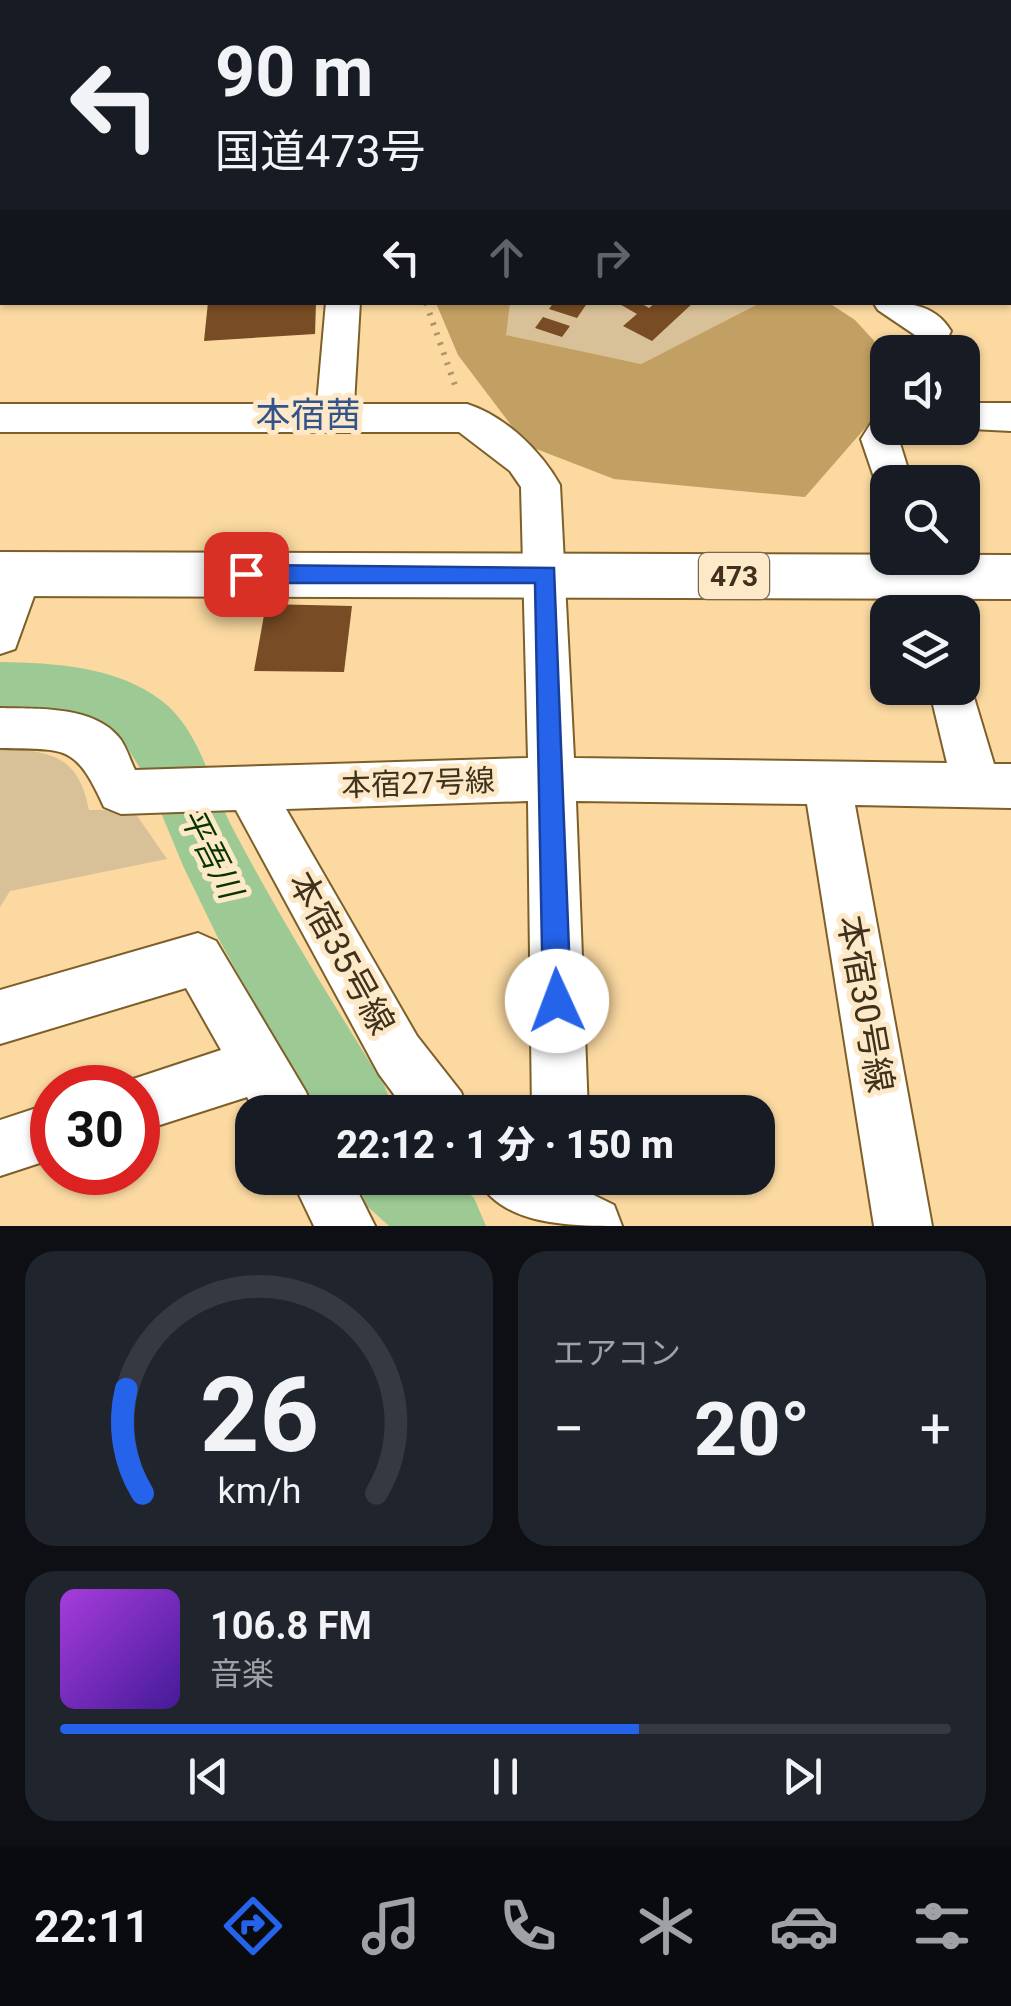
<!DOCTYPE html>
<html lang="ja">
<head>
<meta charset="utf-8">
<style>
	body { margin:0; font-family:Roboto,"Noto Sans JP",sans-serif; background:#20242c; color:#f1f3f6; height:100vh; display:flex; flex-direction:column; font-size:38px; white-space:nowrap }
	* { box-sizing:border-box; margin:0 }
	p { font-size:32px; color:#9ea1a6 }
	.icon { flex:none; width:55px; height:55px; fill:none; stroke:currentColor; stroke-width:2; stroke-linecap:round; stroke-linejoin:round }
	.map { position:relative; height:1226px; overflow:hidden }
	.drawer { display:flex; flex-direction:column; gap:25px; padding:25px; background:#0d0f14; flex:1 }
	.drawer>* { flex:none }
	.banner { position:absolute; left:0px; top:0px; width:1012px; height:305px; box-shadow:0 2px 8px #0004; background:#171b24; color:#f1f3f6; overflow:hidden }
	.buttons { position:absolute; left:870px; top:335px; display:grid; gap:20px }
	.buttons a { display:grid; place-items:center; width:110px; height:110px; border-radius:20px; background:#171b24; box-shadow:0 2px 8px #0004; font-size:50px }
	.speed { position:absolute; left:30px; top:1065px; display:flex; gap:20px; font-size:50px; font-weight:700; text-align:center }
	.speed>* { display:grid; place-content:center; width:130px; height:130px; border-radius:50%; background:#171b24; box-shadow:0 2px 8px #0004; line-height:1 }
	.speed .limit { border:15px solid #d22; background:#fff; color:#111 }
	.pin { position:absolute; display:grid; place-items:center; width:85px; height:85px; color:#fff; margin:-42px; border-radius:20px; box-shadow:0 5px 15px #0006 }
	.me { position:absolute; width:110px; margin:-55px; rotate:358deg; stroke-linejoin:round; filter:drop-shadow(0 0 8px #0008) }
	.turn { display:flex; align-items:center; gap:35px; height:210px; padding:0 50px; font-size:45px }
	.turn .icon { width:130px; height:130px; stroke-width:2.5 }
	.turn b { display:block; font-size:70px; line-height:85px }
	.lanes { display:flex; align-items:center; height:95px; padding:0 50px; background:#0003; justify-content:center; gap:50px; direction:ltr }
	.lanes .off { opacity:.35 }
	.big { font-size:75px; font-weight:800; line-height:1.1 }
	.drawer .card { flex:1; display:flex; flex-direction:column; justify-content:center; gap:15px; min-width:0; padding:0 35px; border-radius:30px; background:#20242c }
	.drawer .dial { align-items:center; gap:0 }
	.dial svg { height:260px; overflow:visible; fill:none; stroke:#363941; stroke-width:7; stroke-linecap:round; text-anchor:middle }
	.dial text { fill:#f1f3f6; stroke:none }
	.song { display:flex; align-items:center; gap:30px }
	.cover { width:120px; height:120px; border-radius:15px; background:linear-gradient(135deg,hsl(280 70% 55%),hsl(260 70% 35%)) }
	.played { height:10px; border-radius:5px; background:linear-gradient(90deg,#2563eb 65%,#363941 65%) }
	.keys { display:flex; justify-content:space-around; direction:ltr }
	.heat { display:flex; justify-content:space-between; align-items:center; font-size:55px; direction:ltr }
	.drawer .tiles { flex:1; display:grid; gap:25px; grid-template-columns:1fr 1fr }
	.card:last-child { grid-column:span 2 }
	.trip { position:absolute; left:235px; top:1095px; width:540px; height:100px; border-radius:30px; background:#171b24; box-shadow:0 2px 8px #0004; font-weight:800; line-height:100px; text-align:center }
	.dock { display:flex; height:160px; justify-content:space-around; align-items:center; background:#090b0e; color:#9ea1a6 }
	.dock .icon { width:70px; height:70px }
	.dock .active { color:#2563eb }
	.dock b { font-size:45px; color:#f1f3f6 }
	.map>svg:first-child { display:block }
	.green { fill:#d8c199 }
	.forest { fill:#c29f62 }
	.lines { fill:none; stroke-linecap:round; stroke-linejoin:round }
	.river { fill:#9dca94; fill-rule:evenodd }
	.building { fill:#784c24 }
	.minor-casing { stroke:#7d5f29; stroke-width:4 }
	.highway-casing { stroke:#7d5f29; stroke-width:4 }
	.path { stroke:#ae946a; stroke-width:6; stroke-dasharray:2.5 8; stroke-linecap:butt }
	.minor { fill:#fff; fill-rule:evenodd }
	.highway { fill:#fff; fill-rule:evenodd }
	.route { fill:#2563eb; stroke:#184099; stroke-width:2.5 }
	.labels { text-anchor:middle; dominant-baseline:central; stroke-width:10; stroke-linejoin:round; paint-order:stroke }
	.shield { fill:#fde9c7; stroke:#78684f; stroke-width:2.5 }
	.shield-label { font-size:28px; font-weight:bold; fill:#3f311b }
	.street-label { font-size:30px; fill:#3f311b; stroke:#fde9c7 }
	.water-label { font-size:32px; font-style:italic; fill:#053400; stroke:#fde9c7 }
	.quarter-label { font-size:35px; fill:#32538b; stroke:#fde9c7 }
	.near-street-label { font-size:35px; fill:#3f311b; stroke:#fde9c7 }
</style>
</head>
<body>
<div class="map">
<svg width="1011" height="1226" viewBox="0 0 1011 1226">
	<rect width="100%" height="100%" fill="#fbd9a1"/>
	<!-- green -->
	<g class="green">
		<path d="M510 303H760L641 364 505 335Z"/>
		<path d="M0 748C51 752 78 754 89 810H133L167 859 10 891 0 907Z"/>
	</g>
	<!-- forest -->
	<path class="forest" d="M436 303H510L506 335 641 364 760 303H829L855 320 887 355V403L805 497 614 479 526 445 458 355Z"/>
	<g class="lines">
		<!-- river -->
		<g class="river">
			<path d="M0 662C54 663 117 666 162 701 200 730 211 787 232 827 278 915 331 1000 384 1085L395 1112H315L218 938 184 868 147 779 128 749 90 723 0 714Z"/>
			<path d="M356 1178H452L474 1198 486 1226H389L367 1206Z"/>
		</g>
	</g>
	<!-- building -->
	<g class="building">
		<path d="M208 302H316L315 334 204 341Z"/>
		<path d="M554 302H588L577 318 549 309Z"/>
		<path d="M616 302H639L649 308 656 302H694L652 341 623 326 637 314Z"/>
		<path d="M543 317 570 326 562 337 535 328Z"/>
		<path d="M266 604 352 606 344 672 254 671Z"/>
	</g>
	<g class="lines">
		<defs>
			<g id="minor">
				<path d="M381 0H414L415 2H383Z"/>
				<rect x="795" y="0" width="26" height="2"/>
				<rect x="1010" y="46" width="1" height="17"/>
				<path d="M1011 104V123L1010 124V105Z"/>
				<rect x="1010" y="175" width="1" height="18"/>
				<rect x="1010" y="260" width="1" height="22"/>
				<path d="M326 302H360L354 404H467C505 416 541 451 560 485L574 758 947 763 929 688H962V673L967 674 994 764H1011V808L855 805 932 1226H874L807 804 576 801 588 1112H532L528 801 286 809 417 1036 461 1092 469 1112H407L379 1074 236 810 121 814 104 807C75 743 66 750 0 748V708C37 709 96 705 121 740 127 749 130 760 135 770L528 758 521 487 510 471 459 432H0V404H317Z"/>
				<path d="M873 302C903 302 934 302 951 331L941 352H907L915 335 878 310Z"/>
				<path d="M962 403H1011V431L952 428H962Z"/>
				<path d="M888 413V428H906L899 440 912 482H888V495L879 492 861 439 875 417Z"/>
				<path d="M21 557 36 562 42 574 15 649 0 654V575L6 562Z"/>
				<path d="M896 558H937L953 612H911Z"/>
				<path d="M198 933 216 941 306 1092 314 1112H255L247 1097 138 1132V1088H117L118 1084 221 1050 186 988 0 1044V990Z"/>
				<path d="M52 1103V1159L0 1176V1120Z"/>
				<path d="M291 1178H351L375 1226H314Z"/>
				<path d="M477 1178H559L614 1205 622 1226C569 1226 502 1226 477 1178Z"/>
			</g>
			<path id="highway" d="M0 552 1011 555V599L0 596Z"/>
		</defs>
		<!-- minor casing -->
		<use href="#minor" class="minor-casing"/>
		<!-- highway casing -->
		<use href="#highway" class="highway-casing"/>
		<!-- path -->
		<path class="path" d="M426 303 457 391"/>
		<!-- minor -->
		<use href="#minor" class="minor"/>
		<!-- highway -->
		<use href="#highway" class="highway"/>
	</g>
	<!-- route -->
	<path class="route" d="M246 565 554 568 571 1001 567 1011 557 1015 547 1011 543 1001 535 583H246L235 574Z"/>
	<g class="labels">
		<!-- shield labels -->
		<rect class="shield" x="699" y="553" width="70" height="46" rx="8"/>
		<g class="shield-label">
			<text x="734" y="576">473</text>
		</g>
		<!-- street labels -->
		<g class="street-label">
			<text transform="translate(418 783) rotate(-2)">本宿27号線</text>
		</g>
		<!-- water labels -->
		<g class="water-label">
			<text transform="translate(211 853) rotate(63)">平吾川</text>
		</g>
		<!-- quarter labels -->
		<g class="quarter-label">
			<text x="308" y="415">本宿茜</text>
		</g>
		<!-- near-street labels -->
		<g class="near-street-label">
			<text transform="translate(341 953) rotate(61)">本宿35号線</text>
			<text transform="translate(865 1004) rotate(80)">本宿30号線</text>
		</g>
	</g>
</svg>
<div class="buttons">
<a><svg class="icon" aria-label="sound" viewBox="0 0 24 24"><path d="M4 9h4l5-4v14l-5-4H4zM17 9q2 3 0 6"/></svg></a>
<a><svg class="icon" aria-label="search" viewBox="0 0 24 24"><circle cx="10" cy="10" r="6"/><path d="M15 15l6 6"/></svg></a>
<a><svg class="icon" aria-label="layers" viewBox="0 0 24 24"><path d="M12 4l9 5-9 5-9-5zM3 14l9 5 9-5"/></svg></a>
</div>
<div class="speed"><div class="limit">30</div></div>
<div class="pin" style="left:246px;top:574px;background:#d93025"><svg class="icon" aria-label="arrive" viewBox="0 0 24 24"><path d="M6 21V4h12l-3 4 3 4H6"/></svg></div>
<svg class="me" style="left:557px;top:1001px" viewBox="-20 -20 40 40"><circle r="19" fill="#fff"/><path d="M0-13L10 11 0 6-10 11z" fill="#2563eb"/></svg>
<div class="trip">22:12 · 1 分 · 150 m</div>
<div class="banner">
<div class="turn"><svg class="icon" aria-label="left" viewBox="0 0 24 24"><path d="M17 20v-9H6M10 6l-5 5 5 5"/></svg><div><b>90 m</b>国道473号</div></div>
<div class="lanes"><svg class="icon" aria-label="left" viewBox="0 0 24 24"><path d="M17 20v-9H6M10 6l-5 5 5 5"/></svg><svg class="icon off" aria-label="ahead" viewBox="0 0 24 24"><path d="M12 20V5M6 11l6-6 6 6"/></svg><svg class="icon off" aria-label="right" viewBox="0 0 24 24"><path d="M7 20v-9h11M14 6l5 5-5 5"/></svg></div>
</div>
</div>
<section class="drawer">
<div class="tiles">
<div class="card dial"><svg viewBox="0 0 100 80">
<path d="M14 69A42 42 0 1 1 86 69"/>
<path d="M14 69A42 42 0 0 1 9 37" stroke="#2563eb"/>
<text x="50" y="56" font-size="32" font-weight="700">26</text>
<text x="50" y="72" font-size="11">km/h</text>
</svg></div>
<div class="card"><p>エアコン</p>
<div class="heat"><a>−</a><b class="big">20°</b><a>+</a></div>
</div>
<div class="card">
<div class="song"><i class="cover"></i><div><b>106.8 FM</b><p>音楽</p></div></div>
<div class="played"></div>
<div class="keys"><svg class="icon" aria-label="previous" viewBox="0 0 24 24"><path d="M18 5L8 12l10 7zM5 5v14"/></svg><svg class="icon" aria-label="pause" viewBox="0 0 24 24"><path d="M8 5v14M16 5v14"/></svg><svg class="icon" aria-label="next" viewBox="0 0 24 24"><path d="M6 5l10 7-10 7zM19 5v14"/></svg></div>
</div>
</div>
</section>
<nav class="dock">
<b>22:11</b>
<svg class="icon active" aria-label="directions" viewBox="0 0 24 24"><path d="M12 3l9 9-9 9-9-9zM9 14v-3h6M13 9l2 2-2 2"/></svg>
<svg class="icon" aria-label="music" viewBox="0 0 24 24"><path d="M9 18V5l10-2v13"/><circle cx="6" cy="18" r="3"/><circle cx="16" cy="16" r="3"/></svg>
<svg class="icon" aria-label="phone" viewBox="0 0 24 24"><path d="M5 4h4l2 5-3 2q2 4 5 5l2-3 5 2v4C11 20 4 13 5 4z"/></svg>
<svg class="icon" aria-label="climate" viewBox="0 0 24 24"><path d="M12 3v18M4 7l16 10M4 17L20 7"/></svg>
<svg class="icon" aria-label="car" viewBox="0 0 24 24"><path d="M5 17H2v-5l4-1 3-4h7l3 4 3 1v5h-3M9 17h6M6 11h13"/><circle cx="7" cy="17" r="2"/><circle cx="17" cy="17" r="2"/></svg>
<svg class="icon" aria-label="filters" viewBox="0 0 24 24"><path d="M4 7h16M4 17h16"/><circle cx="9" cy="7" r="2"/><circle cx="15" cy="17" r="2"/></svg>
</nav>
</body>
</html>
